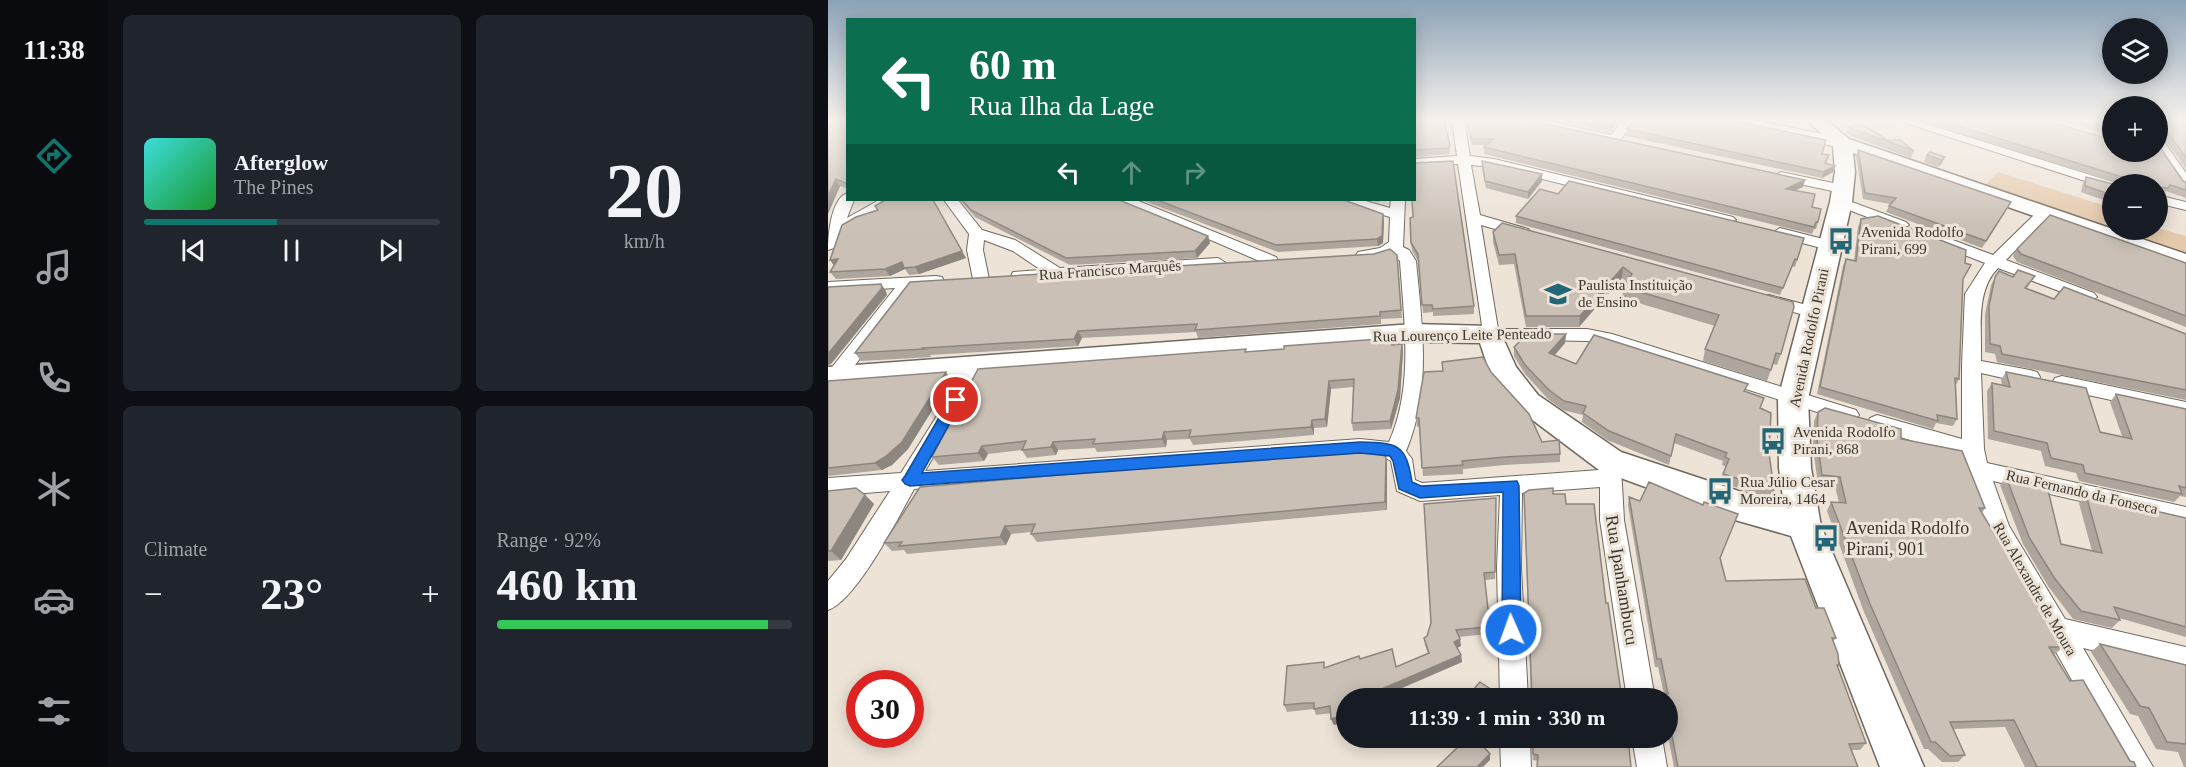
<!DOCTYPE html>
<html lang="en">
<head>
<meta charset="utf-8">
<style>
	body { margin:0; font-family:Georgia,serif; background:#20242c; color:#f1f3f6; height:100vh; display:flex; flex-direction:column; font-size:22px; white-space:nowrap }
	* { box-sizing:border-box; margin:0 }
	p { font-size:20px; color:#9ea1a6 }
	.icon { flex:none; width:33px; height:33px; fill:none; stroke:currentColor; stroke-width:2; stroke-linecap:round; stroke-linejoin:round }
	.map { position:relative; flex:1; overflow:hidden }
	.details { display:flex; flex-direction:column; gap:15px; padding:15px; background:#0d0f14; width:720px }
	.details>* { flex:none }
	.hud { position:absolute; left:18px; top:18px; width:570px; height:183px; border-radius:0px; box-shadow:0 3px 15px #0003; background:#0b6e4f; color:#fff; overflow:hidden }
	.tools { position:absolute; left:1274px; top:18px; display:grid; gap:12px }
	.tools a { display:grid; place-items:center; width:66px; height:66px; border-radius:50%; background:#171b24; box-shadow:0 3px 15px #0003; font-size:30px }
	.speed { position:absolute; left:18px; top:670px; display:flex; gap:12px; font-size:30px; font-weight:700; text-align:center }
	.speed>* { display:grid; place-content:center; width:78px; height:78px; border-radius:50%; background:#171b24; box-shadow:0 3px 15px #0003; line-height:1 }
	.speed .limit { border:9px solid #d22; background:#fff; color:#111 }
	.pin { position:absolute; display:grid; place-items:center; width:51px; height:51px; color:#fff; margin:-26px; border:3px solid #fff; border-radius:50%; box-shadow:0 2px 6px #0007 }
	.me { position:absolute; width:66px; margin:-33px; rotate:358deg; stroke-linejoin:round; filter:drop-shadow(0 0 4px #0008) }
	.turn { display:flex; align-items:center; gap:21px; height:126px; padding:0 24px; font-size:27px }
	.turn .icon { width:78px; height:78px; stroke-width:2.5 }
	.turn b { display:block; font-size:42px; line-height:51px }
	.lanes { display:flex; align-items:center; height:57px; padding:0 24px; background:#0003; justify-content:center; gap:30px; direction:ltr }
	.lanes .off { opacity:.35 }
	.big { font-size:45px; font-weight:600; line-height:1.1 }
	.details .widget { flex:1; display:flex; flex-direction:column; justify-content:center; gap:9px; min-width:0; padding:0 21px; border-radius:9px; background:#20242c }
	.details .dial { align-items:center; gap:0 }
	.dial b { font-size:78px; line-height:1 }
	.song { display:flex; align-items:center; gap:18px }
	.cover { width:72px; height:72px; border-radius:9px; background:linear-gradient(135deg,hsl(180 70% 55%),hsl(130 70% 35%)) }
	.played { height:6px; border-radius:3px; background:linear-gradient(90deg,#0f766e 45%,#363941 45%) }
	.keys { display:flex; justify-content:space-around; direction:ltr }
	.heat { display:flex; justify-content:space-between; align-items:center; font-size:33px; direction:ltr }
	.charge { height:9px; border-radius:4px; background:linear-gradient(90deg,#34c759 92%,#363941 0) }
	.details .tiles { flex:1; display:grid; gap:15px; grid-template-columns:repeat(2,1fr) }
	.trip { position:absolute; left:508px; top:688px; width:342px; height:60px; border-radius:30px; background:#171b24; box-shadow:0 3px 15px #0003; font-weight:600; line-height:60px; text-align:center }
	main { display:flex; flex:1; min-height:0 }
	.menu { display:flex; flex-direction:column; width:108px; justify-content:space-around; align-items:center; background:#090b0e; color:#9ea1a6 }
	.menu .icon { width:42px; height:42px }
	.menu .on { color:#0f766e }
	.menu b { font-size:27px; color:#f1f3f6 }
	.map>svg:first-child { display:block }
	.green { fill:#e5c9ac }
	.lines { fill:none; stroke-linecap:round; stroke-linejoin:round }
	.minor-casing { stroke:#72685e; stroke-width:2 }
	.tertiary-casing { stroke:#72685e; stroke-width:2 }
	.secondary-casing { stroke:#72685e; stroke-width:3 }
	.minor { fill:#fff; fill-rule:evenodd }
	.tertiary { fill:#fff; fill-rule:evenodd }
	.secondary { fill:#fff; fill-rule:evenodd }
	.wall { fill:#aea59c }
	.shaded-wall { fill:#8d867f }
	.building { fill:#cac0b5; stroke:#8d867f; stroke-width:1.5 }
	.route { fill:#1a73e8; stroke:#114b97; stroke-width:1.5 }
	.labels { text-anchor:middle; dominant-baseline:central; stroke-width:6; stroke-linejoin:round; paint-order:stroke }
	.poi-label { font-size:15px; fill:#3b3732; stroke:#ede3d7; text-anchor:start }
	.street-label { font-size:15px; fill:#3b3732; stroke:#ede3d7 }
	.near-poi-label { font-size:18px; fill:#3b3732; stroke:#ede3d7; text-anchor:start }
	.near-street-label { font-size:18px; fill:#3b3732; stroke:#ede3d7 }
</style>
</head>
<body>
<main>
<nav class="menu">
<b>11:38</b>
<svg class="icon on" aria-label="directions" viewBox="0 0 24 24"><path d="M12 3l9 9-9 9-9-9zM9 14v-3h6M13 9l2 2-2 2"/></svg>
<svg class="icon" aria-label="music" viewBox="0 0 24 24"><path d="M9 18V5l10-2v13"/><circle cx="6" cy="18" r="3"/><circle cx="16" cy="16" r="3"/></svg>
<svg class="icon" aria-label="phone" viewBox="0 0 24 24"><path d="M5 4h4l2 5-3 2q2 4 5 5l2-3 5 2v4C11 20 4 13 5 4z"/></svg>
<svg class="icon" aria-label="climate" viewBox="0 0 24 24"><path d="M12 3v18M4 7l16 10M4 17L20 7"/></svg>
<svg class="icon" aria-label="car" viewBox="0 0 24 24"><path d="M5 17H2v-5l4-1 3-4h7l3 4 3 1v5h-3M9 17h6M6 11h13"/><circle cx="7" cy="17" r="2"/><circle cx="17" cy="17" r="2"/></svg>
<svg class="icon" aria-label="filters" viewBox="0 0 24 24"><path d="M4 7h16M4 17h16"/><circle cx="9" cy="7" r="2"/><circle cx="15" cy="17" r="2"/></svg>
</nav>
<section class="details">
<div class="tiles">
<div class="widget">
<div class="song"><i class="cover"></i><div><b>Afterglow</b><p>The Pines</p></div></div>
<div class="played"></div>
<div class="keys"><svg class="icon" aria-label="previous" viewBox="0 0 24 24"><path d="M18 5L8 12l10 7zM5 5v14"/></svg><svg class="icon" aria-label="pause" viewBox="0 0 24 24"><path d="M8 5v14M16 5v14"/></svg><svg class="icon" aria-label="next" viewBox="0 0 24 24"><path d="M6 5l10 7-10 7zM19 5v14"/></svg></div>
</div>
<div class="widget dial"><b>20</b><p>km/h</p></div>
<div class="widget"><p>Climate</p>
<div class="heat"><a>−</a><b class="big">23°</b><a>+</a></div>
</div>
<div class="widget"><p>Range · 92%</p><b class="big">460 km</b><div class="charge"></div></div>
</div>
</section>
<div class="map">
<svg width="1358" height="767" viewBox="0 0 1358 767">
	<rect width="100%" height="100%" fill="#ede3d7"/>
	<!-- green -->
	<path class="green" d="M1170 172 1284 208V230L1329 228 1358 236V256L1156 186Z"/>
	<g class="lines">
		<defs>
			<g id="minor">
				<path d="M624 120H636L642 156 666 159 905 217 908 220 900 225 666 167 643 165 652 215 700 229 703 232 695 237 653 225 670 329H759L784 334 1028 410 1031 415 1028 420 1021 422 1014 420 781 345 759 341 656 339 630 164 586 167V159L629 156Z"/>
				<path d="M695 120H716L783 135 795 120H807L791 142 786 143 697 123Z"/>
				<path d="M1068 120H1086L1291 184H1284V189L1279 188Z"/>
				<path d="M1329 138 1334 139 1358 173V187L1353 186 1329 151Z"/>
				<path d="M953 172 1019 186 1021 189 1014 193 948 179 946 176Z"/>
				<path d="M20 193V200H26L19 218 51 200H68L12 234 6 248 0 250C0 236 3 197 20 193Z"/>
				<path d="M1329 195 1358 202V210L1329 203Z"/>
				<path d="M1013 198 1078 222 1081 225 1073 230 1068 228 1008 205 1006 202 1008 199Z"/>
				<path d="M116 200H130L154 230 187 240 232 268 390 258 398 263 390 268 191 281 183 276 185 272 213 270 185 251 156 240 155 250 161 279 153 284 145 279 139 250 141 234Z"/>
				<path d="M290 200H308L448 257 450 260 448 263H436Z"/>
				<path d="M513 200H534L562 208 563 200H577L575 247 581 250 588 261C594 326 604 389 578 451L584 459 587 480 594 483 771 470 774 461 782 459 790 461 793 467 796 520 827 699H799L772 520V487L694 493 693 568 700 699H672L669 568 672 495 592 501 569 491 563 461 554 456 532 455 86 489C70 518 29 600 0 610V581L18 559 62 491 0 496V478L73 473 144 360H158L160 365 97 471 532 439 561 442C586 386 576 321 572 261L564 254 536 260 530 258 528 255 530 252 552 248 561 242 562 217 515 203Z"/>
				<path d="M1216 209 1221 210 1223 213 1221 216 1178 260 1266 293 1269 297 1260 302 1170 268C1147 291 1154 330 1153 361L1202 370 1209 372 1212 377 1209 382 1202 384 1153 373 1156 449 1159 463 1358 507V525L1165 481 1181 526 1237 619 1358 647V673L1255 648 1325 767H1293L1163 537 1148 501 1136 456 1042 428 1039 423 1042 418 1049 415 1134 439V365L1137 294 1157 263 1108 244 1106 241 1114 236 1165 255 1211 210Z"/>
				<path d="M952 228 1007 242 1009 245 1001 250 947 236 944 233Z"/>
				<path d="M108 276 114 277 116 281 114 285 86 287 15 381H1V371L67 288 0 292V282Z"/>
				<path d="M941 295 990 308 993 312 984 317 935 304 932 300 935 296Z"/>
				<path d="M1234 376 1358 402V416L1227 388 1224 383 1227 378Z"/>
				<path d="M672 738H702L703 767H673Z"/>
				<path d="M804 738H834L839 767H809Z"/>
			</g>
			<path id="tertiary" d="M897 120H925L1014 138 1022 143 1014 148 905 125Z"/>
			<path id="secondary" d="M979 120H998L1021 139 1358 254V269L1025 153 1027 172 1024 202 980 399 983 468 993 526 1096 767H1052L963 536 907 520 771 470 690 409 661 370 652 343 585 342 0 387V367L585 324 662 326 671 329 688 367 710 395 793 452 956 506 951 468 950 399 1002 202 1007 172 1005 145Z"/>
		</defs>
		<!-- minor casing -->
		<use href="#minor" class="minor-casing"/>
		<!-- tertiary casing -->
		<use href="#tertiary" class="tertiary-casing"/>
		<!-- secondary casing -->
		<use href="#secondary" class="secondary-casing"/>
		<!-- minor -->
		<use href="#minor" class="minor"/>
		<!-- tertiary -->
		<use href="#tertiary" class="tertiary"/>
		<!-- secondary -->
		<use href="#secondary" class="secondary"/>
	</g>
	<!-- wall -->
	<g class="wall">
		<path d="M20 120V189L12 186 0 214Z"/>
		<path d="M586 120 622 145V152L621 154 586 157Z"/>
		<path d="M637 120H700L977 180 975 187 967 190 984 207 990 222 988 229H986L984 234 656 154V147L658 145H644Z"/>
		<path d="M725 120H792L782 132Z"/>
		<path d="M1092 120H1216L1284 152 1329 120H1358V169L1336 138 1331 137V146L1355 181 1358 182V198L1338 191 1336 194 1329 193V184L1288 183Z"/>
		<path d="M1229 120H1284V135Z"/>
		<path d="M906 121 994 154 998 164 1005 172 994 178 798 136 799 129Z"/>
		<path d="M1020 127 1059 140 1086 151 1083 158 1018 134Z"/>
		<path d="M1030 150 1183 202 1154 248 1058 212 1062 204 1035 199 1028 156Z"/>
		<path d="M1099 155 1117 157 1113 164 1110 167 1096 162Z"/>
		<path d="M654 161 714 174V181L700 199 658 188 654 168Z"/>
		<path d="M1258 177 1284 184V203L1253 192 1255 183Z"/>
		<path d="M730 194 976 238 967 267 964 266 952 295 688 223V216Z"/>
		<path d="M132 200H291L380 236 382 243 369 258 242 265 147 217Z"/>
		<path d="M314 200H516L556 221 555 243 550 246 450 252Z"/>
		<path d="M540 200H554L550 202Z"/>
		<path d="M50 210 138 258 91 274 81 275 77 269 62 276 8 279 2 272Z"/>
		<path d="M585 217 646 306V314L605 316V312L595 313 590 261 584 250 583 243Z"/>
		<path d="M1033 219 1135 280 1131 379 1128 385 1129 419 1125 426 1108 423 1105 429 989 394 1015 266 1018 259 1026 261 1030 227Z"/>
		<path d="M665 232 965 302 953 354 949 365 945 364 939 381 875 361 877 349 887 326 794 298 795 287 799 282 794 278 780 294 776 293V298L751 327H698L686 264 671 265 665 242Z"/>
		<path d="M1189 249 1358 263V327L1189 262 1185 256Z"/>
		<path d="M570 262 574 318 553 319V324L370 338 368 332 254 338 250 346 102 355 103 357 33 361 27 353Z"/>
		<path d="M1171 271 1185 277 1207 276 1199 288 1226 299 1358 334V400L1169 362 1167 354 1157 352V314L1163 285Z"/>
		<path d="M738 334 737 343 726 355 748 364 917 392 932 408 941 453 946 490 943 499 892 482 898 467 894 465 895 461 846 443 841 465 779 440 754 422 755 415 735 410 720 399 697 374 686 356V347Z"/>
		<path d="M574 344 575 352 572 398 563 429 525 431 524 423 525 387 503 389 499 427 486 428V435L365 445 362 439 339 440 338 447 269 452 267 448 230 450 228 455 199 458 194 450 160 454 156 461 111 465 104 457 419 352Z"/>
		<path d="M663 372 714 442 732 454V462L677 465 635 469V474L595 476 592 426 589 427 588 418Z"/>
		<path d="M1178 372 1272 432 1294 436 1282 402 1288 394 1358 409V497L1352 496 1346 502 1251 481 1248 473 1217 466 1213 451 1160 439 1159 391 1164 383 1174 385 1173 380Z"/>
		<path d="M123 380 80 449 64 465 54 470 0 476V381Z"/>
		<path d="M990 412 1073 439 1157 508 1154 513 1235 647 1226 655 1242 681 1302 761 1308 767H1197L1177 727 1125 729 1137 755 1130 762H1114L1100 749H1096L1036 612 999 511 1003 502 1011 503 1007 486 990 484 985 448 986 421Z"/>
		<path d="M558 457 559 465V510L209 542 203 534V532L183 534 178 545 79 554 76 550 64 551 56 543Z"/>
		<path d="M1178 477 1233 544 1264 551 1251 503 1258 495 1358 518V637L1291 618 1292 620 1284 628 1245 619 1220 586 1195 544 1172 485Z"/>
		<path d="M0 491 37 495 46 504 13 560 0 561Z"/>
		<path d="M696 493 725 494 738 504 778 603 794 699H703Z"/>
		<path d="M801 497 812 501 875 505 893 559 898 581 988 608 1008 638 1005 642 1011 665 1010 667 1038 743 1032 750H1024L1030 767H846L840 736V699H834L836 694 830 667H827L800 505Z"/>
		<path d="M668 498 667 579 657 580 660 609H668V633L631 637 633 646 629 648 633 655 634 662 556 696V699H519V721L506 725 503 719V713L488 715 486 709 459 712 456 705 498 667 532 659 568 667 600 654 597 645 596 638 599 636Z"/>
		<path d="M1272 644 1358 665V767H1356L1350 752 1328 749 1310 716 1302 714 1263 652Z"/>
		<path d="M617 738H648L662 754V760L629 749Z"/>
		<path d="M704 738H800L710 761 705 760Z"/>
	</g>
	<!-- shaded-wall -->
	<g class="shaded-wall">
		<path d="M788 120H792L782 132 783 125Z"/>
		<path d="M1117 157 1113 164 1110 167 1113 160Z"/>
		<path d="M1007 166 1005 172 994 178 996 172Z"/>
		<path d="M714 174V181L700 199V192Z"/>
		<path d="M8 179 12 186 0 214V196Z"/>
		<path d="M977 180 975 187 956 195 958 189Z"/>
		<path d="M105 200 138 258 91 274 87 267Z"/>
		<path d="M555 214 556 221 555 243 550 246 549 239Z"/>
		<path d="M380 236 382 243 369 258 367 251Z"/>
		<path d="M10 259 7 267 2 260Z"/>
		<path d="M74 262 77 269 62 276 57 269Z"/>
		<path d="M795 267 794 278 780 294 781 283Z"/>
		<path d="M53 284 58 291 59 295 3 364 0 365V354Z"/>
		<path d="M777 287 776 298 751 327 752 316Z"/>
		<path d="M250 331 254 338 250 346 246 339Z"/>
		<path d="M738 334 737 343 721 362V353Z"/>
		<path d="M574 344 575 352 572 398 563 429 562 421Z"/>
		<path d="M118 372 123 380 80 449 64 465 54 470 47 463Z"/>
		<path d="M501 381 503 389 499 427 497 419Z"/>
		<path d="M484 420 486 428V435L483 427Z"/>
		<path d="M336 432 339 440 338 447 334 439Z"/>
		<path d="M225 442 230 450 228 455 223 447Z"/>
		<path d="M154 446 160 454 156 461 150 453Z"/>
		<path d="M558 457 559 465V510L557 502Z"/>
		<path d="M37 495 46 504 13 560 3 551Z"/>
		<path d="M177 526 183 534 178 545 172 537Z"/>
		<path d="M632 639 633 646 627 649 626 642Z"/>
		<path d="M633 655 634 662 555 696 554 689Z"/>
		<path d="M664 690V697L662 699H656Z"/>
		<path d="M519 714V721L506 725 503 719Z"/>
		<path d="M662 754V760L655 767H649Z"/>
	</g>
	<!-- building -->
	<g class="building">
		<path d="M20 120V184L8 179 0 196V121Z"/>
		<path d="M586 120H616L622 145 620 148 586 150Z"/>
		<path d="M638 120H700L977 180 958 189 987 194 984 207 993 209 990 222H988L986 227 656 147 665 139H644Z"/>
		<path d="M755 120H788L783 125Z"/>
		<path d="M806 120H904L906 121 998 140 994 154 1001 155 997 163 1007 166 996 172 799 129Z"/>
		<path d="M1112 120H1216L1284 140V152H1329V120H1358V158L1340 132 1331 131V146L1355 181 1358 182V190L1342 185 1340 188 1330 187 1329 189V184H1288L1290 180 1297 178Z"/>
		<path d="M1253 120H1284V128Z"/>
		<path d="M1035 125 1059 140H1072L1086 151 1020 127Z"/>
		<path d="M1030 150 1183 202 1158 241 1061 206 1068 198 1037 193Z"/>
		<path d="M1102 152 1117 157 1113 160 1099 155Z"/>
		<path d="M625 161 646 306 605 309 604 305H594L590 254 583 243 582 218 585 217 584 200H586V163Z"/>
		<path d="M654 161 714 174 700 192 657 181Z"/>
		<path d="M1258 177 1285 184H1284V195L1257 186Z"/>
		<path d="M741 181 976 238 969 260 967 259 955 288 688 216 712 189 730 194Z"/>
		<path d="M57 200H105L134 251 87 267 76 268 74 262 57 269 2 272 10 259 2 260 14 225 28 217 50 210 47 206Z"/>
		<path d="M134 200H291L380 236 367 251 238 258 143 210Z"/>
		<path d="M329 200H516L555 214 554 236 549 239 448 245Z"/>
		<path d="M1222 215 1358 263V316L1193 254 1189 249Z"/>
		<path d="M1050 216 1138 250 1137 263 1143 265 1135 279 1131 379 1127 378 1129 419 1109 415 1110 421 992 387 1018 259 1028 261 1033 219Z"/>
		<path d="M674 223 965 302 966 307 953 354 948 353 943 370 877 349 891 315 795 287 804 274 795 267 781 283 777 282V287L752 316H698L687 254 671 255 665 232Z"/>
		<path d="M562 249 569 255 573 310 552 312V316L367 330 369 324 250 331 246 339 95 348 97 349 27 353 82 282 546 254Z"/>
		<path d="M1190 270 1207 276 1197 288 1226 299 1236 287 1358 334V390L1174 354 1172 346 1162 344 1161 306 1167 277 1171 271 1185 277Z"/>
		<path d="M53 284 54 288 0 354V287Z"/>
		<path d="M699 334H738L721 353 748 364 766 335 920 384 916 391 936 398 932 408 943 413 941 453 946 490 895 474 901 459 897 457 899 453 848 434 843 456 781 431 755 413 758 406 736 401 721 390 697 365 686 347Z"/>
		<path d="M565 338 564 345 574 344 570 390 562 421 524 423 526 379 501 381 497 419 484 420 483 427 361 437 363 430 336 432 334 439 265 444 267 439 225 442 223 447 194 450 198 441 154 446 150 453 104 457 150 369 418 349 417 352 456 349V346Z"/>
		<path d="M655 357 663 372 701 414 714 442 731 440 732 454 677 457 634 461 635 465 594 468 591 418H588L596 372 615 371 614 362Z"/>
		<path d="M118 372 74 442 57 457 47 463 0 468V381Z"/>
		<path d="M1178 372 1258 388 1272 432 1304 439 1288 394 1358 409V488L1351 486 1354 494 1257 473 1255 465 1223 458 1219 443 1166 431 1164 383 1182 387Z"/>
		<path d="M997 408 1073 429V439L1134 451 1157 508H1151L1235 647H1221L1242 681 1255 680 1302 761 1306 762 1308 767H1209L1186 720 1122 722 1137 755 1122 756 1107 742H1103L1042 604 1003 502 1018 503 1012 477 994 475 989 439 990 412Z"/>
		<path d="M530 449 551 452 558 457 557 502 203 534 207 524 177 526 172 537 71 546 74 542 56 543 92 487Z"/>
		<path d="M1178 477 1219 486 1233 544 1274 553 1258 495 1358 518V627L1286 607 1292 620 1253 611 1227 579 1201 537Z"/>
		<path d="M821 482 875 505 876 502 910 514 892 558 898 581 977 579 988 608H996L1008 638H1004L1010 654 1011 665H1009L1038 743 1021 744 1030 767H850L840 715V699H837L836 694H840L833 659H829L801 497 812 501Z"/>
		<path d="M28 488 37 495 3 551H0V491Z"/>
		<path d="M725 488V494H737L738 504H766L778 603H780L794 699H704L696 493 701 490Z"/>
		<path d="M668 498 667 572 656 573 660 609H668V626L628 630 632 639 626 642 633 655 554 689 556 697 551 699H519V714L503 719 502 706 486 709V703H478L456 705 459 666 496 662V668L531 656 532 659 564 649 568 667 601 653 596 638 599 636 603 623 596 504Z"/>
		<path d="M1272 644 1358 665V744L1339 742 1321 708 1312 706Z"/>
		<path d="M652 682 664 690 656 699H637Z"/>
		<path d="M623 738H648L662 754 649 767H609L631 746Z"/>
		<path d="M705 738H800L803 767H709L710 755 705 754Z"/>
	</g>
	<!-- sky -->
	<linearGradient id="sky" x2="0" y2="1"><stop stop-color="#8ba2b6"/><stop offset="0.53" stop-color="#f7f2ed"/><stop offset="1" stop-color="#f7f2ed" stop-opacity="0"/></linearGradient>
	<rect width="1358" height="227" fill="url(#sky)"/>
	<!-- route -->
	<path class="route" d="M128 395 135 400 94 473 532 442C569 443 578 443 584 482L593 486 689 481 691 486 693 630 690 636 683 638 677 636 674 630 675 492 592 498 571 489 565 461 562 456 532 453 82 486 77 484 74 480 77 476 123 397Z"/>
	<!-- icons -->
	<defs>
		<symbol id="bus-bare" viewBox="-9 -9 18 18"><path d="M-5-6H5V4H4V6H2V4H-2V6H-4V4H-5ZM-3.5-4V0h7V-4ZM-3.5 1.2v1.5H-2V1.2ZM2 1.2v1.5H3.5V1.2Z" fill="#267" stroke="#ede3d7" stroke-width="2.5" paint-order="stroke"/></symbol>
		<symbol id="school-bare" viewBox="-9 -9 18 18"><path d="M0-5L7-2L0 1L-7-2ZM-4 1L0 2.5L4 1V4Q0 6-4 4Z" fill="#267" stroke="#ede3d7" stroke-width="2.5" paint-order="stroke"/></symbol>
	</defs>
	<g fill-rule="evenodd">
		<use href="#bus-bare" x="994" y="222" width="38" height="38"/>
		<use href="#school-bare" x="711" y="275" width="38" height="38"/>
		<use href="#bus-bare" x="926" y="422" width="38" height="38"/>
		<use href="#bus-bare" x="873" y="472" width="38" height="38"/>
		<use href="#bus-bare" x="979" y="519" width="38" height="38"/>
	</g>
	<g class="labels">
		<!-- poi labels -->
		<g class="poi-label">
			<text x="1033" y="232">Avenida Rodolfo<tspan x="1033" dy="17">Pirani, 699</tspan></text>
			<text x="750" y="285">Paulista Instituição<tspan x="750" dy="17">de Ensino</tspan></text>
			<text x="965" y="432">Avenida Rodolfo<tspan x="965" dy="17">Pirani, 868</tspan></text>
			<text x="912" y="482">Rua Júlio Cesar<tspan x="912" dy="17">Moreira, 1464</tspan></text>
		</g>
		<!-- street labels -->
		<g class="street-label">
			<text transform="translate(282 270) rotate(-4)">Rua Francisco Marquês</text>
			<text transform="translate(634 335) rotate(-1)">Rua Lourenço Leite Penteado</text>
			<text transform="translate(981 338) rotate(-78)">Avenida Rodolfo Pirani</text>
			<text transform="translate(1254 492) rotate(13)">Rua Fernando da Fonseca</text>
			<text transform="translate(1207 589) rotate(60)">Rua Alexandre de Moura</text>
		</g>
		<!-- near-poi labels -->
		<g class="near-poi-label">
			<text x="1018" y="528">Avenida Rodolfo<tspan x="1018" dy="21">Pirani, 901</tspan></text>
		</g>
		<!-- near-street labels -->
		<g class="near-street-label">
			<text transform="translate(794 580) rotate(81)">Rua Ipanhambucu</text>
		</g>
	</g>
</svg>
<div class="tools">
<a><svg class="icon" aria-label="layers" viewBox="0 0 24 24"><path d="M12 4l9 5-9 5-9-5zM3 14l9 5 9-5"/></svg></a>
<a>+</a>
<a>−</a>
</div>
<div class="speed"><div class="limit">30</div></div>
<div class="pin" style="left:128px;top:400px;background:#d93025"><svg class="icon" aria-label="arrive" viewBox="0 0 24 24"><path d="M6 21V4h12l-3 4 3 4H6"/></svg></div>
<svg class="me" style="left:683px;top:630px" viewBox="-20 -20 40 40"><circle r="17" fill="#1a73e8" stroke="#fff" stroke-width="3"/><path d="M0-11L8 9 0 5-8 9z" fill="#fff"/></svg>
<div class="trip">11:39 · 1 min · 330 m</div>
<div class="hud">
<div class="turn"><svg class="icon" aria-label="left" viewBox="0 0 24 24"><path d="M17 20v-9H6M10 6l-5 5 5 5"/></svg><div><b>60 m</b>Rua Ilha da Lage</div></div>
<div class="lanes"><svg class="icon" aria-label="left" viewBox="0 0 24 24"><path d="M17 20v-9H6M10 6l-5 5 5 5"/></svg><svg class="icon off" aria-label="ahead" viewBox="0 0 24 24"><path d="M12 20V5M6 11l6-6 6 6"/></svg><svg class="icon off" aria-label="right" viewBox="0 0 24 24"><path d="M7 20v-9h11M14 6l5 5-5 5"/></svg></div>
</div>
</div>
</main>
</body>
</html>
